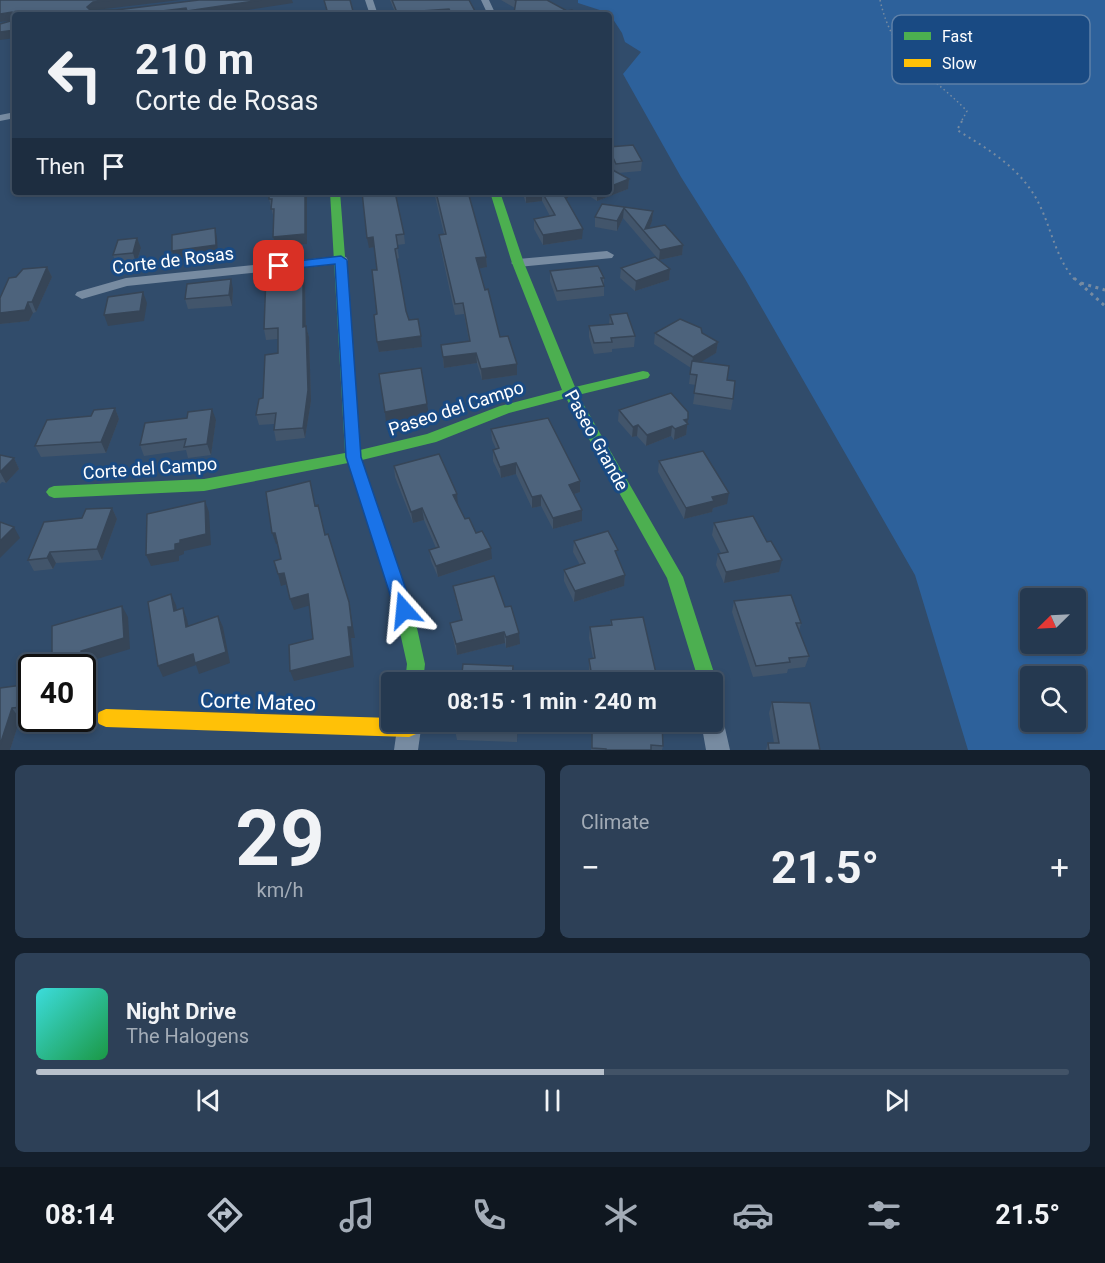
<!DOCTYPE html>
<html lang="en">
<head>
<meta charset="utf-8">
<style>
	body { margin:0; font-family:Roboto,sans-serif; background:#2d4057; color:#f1f3f6; height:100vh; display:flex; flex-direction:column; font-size:22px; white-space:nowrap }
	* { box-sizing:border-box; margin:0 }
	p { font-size:20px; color:#a3acb7 }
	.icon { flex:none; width:33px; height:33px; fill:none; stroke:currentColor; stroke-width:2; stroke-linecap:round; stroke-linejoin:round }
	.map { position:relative; height:750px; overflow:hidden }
	.panel { display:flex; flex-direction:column; gap:15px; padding:15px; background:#141f2c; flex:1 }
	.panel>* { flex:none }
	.top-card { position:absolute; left:12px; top:12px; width:600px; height:183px; border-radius:6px; box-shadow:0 3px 9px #0003,0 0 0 2px #425367; background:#253950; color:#f1f3f6; overflow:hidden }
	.needle { width:39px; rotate:246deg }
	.buttons { position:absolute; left:1020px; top:588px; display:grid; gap:12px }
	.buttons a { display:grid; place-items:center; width:66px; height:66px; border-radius:6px; background:#253950; box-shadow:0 3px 9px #0003,0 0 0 2px #425367; font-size:30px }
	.speed { position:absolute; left:18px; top:654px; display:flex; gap:12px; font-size:30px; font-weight:700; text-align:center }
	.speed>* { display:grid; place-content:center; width:78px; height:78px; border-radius:50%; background:#253950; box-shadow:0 3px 9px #0003,0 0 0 2px #425367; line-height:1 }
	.speed .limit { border:3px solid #111; border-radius:9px; background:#fff; color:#111 }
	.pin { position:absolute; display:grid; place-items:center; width:51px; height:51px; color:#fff; margin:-26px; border-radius:12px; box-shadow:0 3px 9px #0006 }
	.me { position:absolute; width:66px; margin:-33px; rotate:342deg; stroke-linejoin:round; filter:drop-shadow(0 0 4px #0008) }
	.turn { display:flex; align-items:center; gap:21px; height:126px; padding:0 24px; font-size:27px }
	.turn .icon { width:78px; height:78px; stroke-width:2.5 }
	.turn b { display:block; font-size:42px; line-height:51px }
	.then { display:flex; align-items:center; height:57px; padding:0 24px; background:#0003; gap:12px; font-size:22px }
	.big { font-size:45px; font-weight:700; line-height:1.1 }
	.panel .widget { flex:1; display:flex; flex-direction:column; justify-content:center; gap:9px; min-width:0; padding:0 21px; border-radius:9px; background:#2d4057 }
	.panel .dial { align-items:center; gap:0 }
	.dial b { font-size:78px; line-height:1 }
	.song { display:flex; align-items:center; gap:18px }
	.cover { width:72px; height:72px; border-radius:9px; background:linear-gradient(135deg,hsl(180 70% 55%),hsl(140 70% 35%)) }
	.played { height:6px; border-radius:3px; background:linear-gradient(90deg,#b7c0cb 55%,#425367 55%) }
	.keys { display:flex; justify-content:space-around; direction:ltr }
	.heat { display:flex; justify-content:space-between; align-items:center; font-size:33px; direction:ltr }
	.panel .tiles { flex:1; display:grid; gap:15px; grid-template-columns:1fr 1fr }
	.widget:last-child { grid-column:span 2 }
	.trip { position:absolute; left:381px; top:672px; width:342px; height:60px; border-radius:6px; background:#253950; box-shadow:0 3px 9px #0003,0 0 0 2px #425367; font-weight:700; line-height:60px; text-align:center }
	.dock { display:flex; height:96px; justify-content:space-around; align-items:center; background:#0f1720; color:#a3acb7 }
	.dock .icon { width:42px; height:42px }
	.dock .current { color:#b7c0cb }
	.dock b { font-size:27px; color:#f1f3f6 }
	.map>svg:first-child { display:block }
	.green { fill:#2d619b; fill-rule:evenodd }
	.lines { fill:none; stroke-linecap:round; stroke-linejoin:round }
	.path-far2 { stroke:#778ba1; stroke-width:1.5; stroke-dasharray:1.5 3; stroke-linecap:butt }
	.path-far1 { stroke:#778ba1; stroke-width:2; stroke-dasharray:2 4; stroke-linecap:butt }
	.path { stroke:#778ba1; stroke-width:3; stroke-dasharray:3 4.5; stroke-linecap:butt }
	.street { fill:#778ba1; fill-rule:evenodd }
	.fast { fill:#4caf50; fill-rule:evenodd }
	.slow { fill:#ffc107; fill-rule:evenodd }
	.wall { fill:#42556b }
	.shaded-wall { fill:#364557 }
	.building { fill:#4d637c; stroke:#364557; stroke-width:1.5 }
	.route { fill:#1a73e8; stroke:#114b97; stroke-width:1.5 }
	.labels { text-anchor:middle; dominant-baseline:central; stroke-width:6; stroke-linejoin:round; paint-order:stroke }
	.street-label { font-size:18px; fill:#fff; stroke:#194a83 }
	.near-street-label { font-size:21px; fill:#fff; stroke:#194a83 }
	.key { fill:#194a83; stroke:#5e80a8; stroke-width:1.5 }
	.key-label { font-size:16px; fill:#fff }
</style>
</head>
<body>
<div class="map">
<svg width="1105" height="750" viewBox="0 0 1105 750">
	<rect width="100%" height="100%" fill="#314c6b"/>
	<!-- green -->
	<path class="green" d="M578 0H1105V750H968L915 575 744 277 681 177 623 74 641 52 625 42 622 33 609 13 578 3ZM1076 598V644H1030V598ZM1076 676V722H1030V676Z"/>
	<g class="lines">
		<!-- path-far2 -->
		<path class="path-far2" d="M880 0C894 61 927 70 967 111L961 122"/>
		<!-- path-far1 -->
		<path class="path-far1" d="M962 121 957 130C991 151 1024 170 1041 208 1052 232 1057 260 1075 280"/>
		<!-- path -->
		<g class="path">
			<path d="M1074 278 1105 306"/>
			<path d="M1081 283 1105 290"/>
		</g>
		<!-- street -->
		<g class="street">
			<path d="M365 0H373L378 15H370Z"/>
			<path d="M481 0H489L496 15H488Z"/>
			<path d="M15 112V118L0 121V115Z"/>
			<path d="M607 251 614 255 612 258 518 267 511 263 518 259Z"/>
			<path d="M341 256 346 257 348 260 346 263 127 286 82 299 75 295 77 292 126 278Z"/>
			<path d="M712 703 720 706 730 750H706L701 722H712Z"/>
			<path d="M398 722H422L418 750H394Z"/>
		</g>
		<!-- fast -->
		<path class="fast" d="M330 192H340L360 450 427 434 500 406 562 390 512 263 490 192H500L524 263 575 387 643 371 648 372 650 375 648 378 578 395 683 577 717 682 715 688 712 689V682H699L667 578 566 398 509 413 436 442 362 460 413 610 425 664 423 682H405L407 664 395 610 348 463 204 491 54 498 49 496 46 492 49 488 54 486 204 479 345 453Z"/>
		<!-- slow -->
		<path class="slow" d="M106 709 392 718V722H416L419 728 416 734 409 737 106 727 99 724 96 718 99 712Z"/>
	</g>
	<!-- wall -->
	<g class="wall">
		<path d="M390 0H469L477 15H396Z"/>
		<path d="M501 0H547L567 11 581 15H514L515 8Z"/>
		<path d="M609 147 642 161 641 171 618 173 629 179 628 189 597 201 583 192H609L615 171 609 159Z"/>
		<path d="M307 192V244L276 247 273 237 274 219 269 199Z"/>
		<path d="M395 192 404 234 405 244 397 245 399 258 397 259 406 311 409 320 422 347 379 352 377 270 374 247 369 248Z"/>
		<path d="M434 192H468L486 257 487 267 479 268 500 337 517 364V375L482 380 477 363 444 368 441 345 469 341 464 314 455 315 440 245 439 235 444 234Z"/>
		<path d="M522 192H568V198H566L582 239 543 245 534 229V219L550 216 542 201 526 203Z"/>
		<path d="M602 204 653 211 652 221 649 228 683 245 682 255 659 260 623 218 617 231 595 227V217Z"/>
		<path d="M141 248 136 263 117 265 113 255Z"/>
		<path d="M47 267 52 277 36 312 33 313 29 321 0 324V298L16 277Z"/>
		<path d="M621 268 670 269 669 280 635 291 620 278Z"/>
		<path d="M303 271 305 281 306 326 309 337 311 401 305 438 276 441 274 430V424L259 425 256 415 263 398 278 353V339L266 340 264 329Z"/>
		<path d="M550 271 604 278V296L557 301 550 281Z"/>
		<path d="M233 289 232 306 188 309 185 299Z"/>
		<path d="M610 315 635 336 634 347 612 349V352L594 354 589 337V326L609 324Z"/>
		<path d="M655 333H702L718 342 716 353 700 362 727 380 733 399 731 410 693 404 696 385 689 384 691 368 654 344Z"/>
		<path d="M115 408 119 419 106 453 41 457 35 446 91 416Z"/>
		<path d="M619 410 688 419 686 435 674 440 671 436 646 446 637 436 632 437 618 421Z"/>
		<path d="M216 420 211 455 188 458 186 450 144 456 140 445Z"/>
		<path d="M491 429 580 492 574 494 582 521 553 529 541 506 532 508 516 474 501 478 493 461V450L496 449 492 440Z"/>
		<path d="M0 455 14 458 19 469 6 483 2 482 0 484Z"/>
		<path d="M659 461 727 504 713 508 712 512 684 519 658 472Z"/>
		<path d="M394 466 458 504 465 519 476 533 492 559 438 577 431 561 429 550 436 548 424 520 413 523 395 477Z"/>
		<path d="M112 508 117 519 102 560 56 563 53 569 34 571 28 560 82 518Z"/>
		<path d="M714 523 779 572 724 583 716 565 718 554 721 553 712 535Z"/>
		<path d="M574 541 618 558 625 575 624 586 574 602 564 581V570L580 565 573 552Z"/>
		<path d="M453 586 505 607 520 644 506 648 505 643 457 655 452 634 450 623 461 620 455 597Z"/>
		<path d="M734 601 801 623 799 631 809 656 805 667 788 669 787 673 753 677 732 612Z"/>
		<path d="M611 620 658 682H591L589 670V659L593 658 589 638 590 627 610 625Z"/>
		<path d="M30 684 32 686V713L30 718 20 719 10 750 0 688Z"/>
		<path d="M772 702 820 750H766L768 743H774L769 713Z"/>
		<path d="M456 722H518L517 742 457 740 455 730Z"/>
		<path d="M592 722 663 746 662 750H591Z"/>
	</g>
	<!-- shaded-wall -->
	<g class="shaded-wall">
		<path d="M113 0H180L96 10 90 15 87 7 93 2Z"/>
		<path d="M261 0H292L293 3 216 15H188L187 11Z"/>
		<path d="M186 8 188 15H129Z"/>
		<path d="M449 9V15H422V11Z"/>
		<path d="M12 12 15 20 0 22V14Z"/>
		<path d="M15 30V38L0 40V32Z"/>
		<path d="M629 179 628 189 597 201V192H609V187Z"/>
		<path d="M305 192H307V244L276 247 273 237Z"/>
		<path d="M536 192H542V201L526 203V193Z"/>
		<path d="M561 192H568V198L560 199Z"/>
		<path d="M624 208 623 218 617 231V221Z"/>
		<path d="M653 211 652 221 647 234 645 229Z"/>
		<path d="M215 228 217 238 218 255 175 261 172 251Z"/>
		<path d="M583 229 582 239 543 245V235Z"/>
		<path d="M373 237 375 247 369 248 367 238Z"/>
		<path d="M137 238 141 248 136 263 133 253Z"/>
		<path d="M683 245 682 255 659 260 660 250Z"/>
		<path d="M486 257 487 267 477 269 476 258Z"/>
		<path d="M47 267 52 277 36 312 32 302Z"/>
		<path d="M670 269 669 280 635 291 636 281Z"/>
		<path d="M303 271 305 281 306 337 303 327Z"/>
		<path d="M231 279 233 289 232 306 229 295Z"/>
		<path d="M143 292 147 303 144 321 108 326 104 315Z"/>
		<path d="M28 302 33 313 29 321 0 324V313Z"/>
		<path d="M306 326 309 337 311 401 305 438 303 428Z"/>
		<path d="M421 336 422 347 379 352 377 342Z"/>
		<path d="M718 342 716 353 691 368 693 357Z"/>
		<path d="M476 353 477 363 444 368 443 357Z"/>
		<path d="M517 364V375L482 380 481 369Z"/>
		<path d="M427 404 429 415 386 423 385 412Z"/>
		<path d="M115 408 119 419 106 453 101 442Z"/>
		<path d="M212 409 216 420 211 455 207 444Z"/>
		<path d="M688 419 686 435 674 440 675 429 684 420Z"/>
		<path d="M638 425 637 436 632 437 633 427Z"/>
		<path d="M672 426 671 436 646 446 647 435Z"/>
		<path d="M14 458 19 469 6 483 0 472Z"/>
		<path d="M516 463V474L501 478 500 467Z"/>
		<path d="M580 481V492L568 496 569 485Z"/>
		<path d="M729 493 727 504 713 508 712 512 684 519 686 508 712 497Z"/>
		<path d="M457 494 458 505 453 495Z"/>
		<path d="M541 495V506L532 508V497Z"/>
		<path d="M205 501 209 512 211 545 184 551V554L179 556V561L151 566 146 555 180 540Z"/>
		<path d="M112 508 117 519 102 560 97 549Z"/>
		<path d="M422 508 424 520 413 523 411 512Z"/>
		<path d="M582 510V521L553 529V518Z"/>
		<path d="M14 527 20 538 0 558V541Z"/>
		<path d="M272 533H275L278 544H276Z"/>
		<path d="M491 548 492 559 438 577 436 566Z"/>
		<path d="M50 552 56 563 53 569 47 558Z"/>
		<path d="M782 560 779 572 724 583 726 572Z"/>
		<path d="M284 573 287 584 281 586 278 574Z"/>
		<path d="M625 575 624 586 574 602 575 591Z"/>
		<path d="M171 594 176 605 179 622 174 611Z"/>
		<path d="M308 594 311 605 294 610 290 599Z"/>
		<path d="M349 602 355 638H351L354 667 294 681 290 671 348 627Z"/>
		<path d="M122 606 128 617 130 649 87 662 88 666 82 668H54L52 664 81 651Z"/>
		<path d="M183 608 187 619 191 638 186 627Z"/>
		<path d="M218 616 223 627 230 663 199 674 196 665 163 677 158 666 193 654Z"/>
		<path d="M504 632 505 643 457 655 456 644Z"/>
		<path d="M519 633 520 644 506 648V637Z"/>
		<path d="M30 684 32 686V713L30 718 23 707Z"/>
		<path d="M12 708 20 719 10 750H0V745Z"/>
		<path d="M517 722H518L517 742Z"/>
	</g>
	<!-- building -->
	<g class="building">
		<path d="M0 0H113L93 2 87 7 90 10H116L199 0H261L187 11 186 8 129 15H15V30L0 32V24L14 20 12 12 0 14Z"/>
		<path d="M324 0H350L354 15H336L337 13 328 14Z"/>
		<path d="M392 0H469L477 15H452L449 9 422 11 423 15H398Z"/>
		<path d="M515 0H547L567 11 572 10 581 15H524V13H514L516 1Z"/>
		<path d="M633 145 642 161 616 164 609 149V147Z"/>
		<path d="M609 168 629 179 609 187Z"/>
		<path d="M269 192H305V234L273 237 274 209H271L272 199H269Z"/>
		<path d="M362 192H395L404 234 396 235 398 248 395 249 406 311 409 320 418 319 421 336 377 342 374 315 377 314 372 270H377L373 237 367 238Z"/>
		<path d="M436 192H468L486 257 476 258 485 290 488 289 500 337 508 336 517 364 481 369 476 353 443 357 441 345 470 341 463 303 455 304 439 235 446 234Z"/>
		<path d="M542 192H562L583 229 543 235 534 219 555 215Z"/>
		<path d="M602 204 653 211 645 229 665 225 683 245 660 250 624 208 617 221 595 217Z"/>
		<path d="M215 228 216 245 172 251V235Z"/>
		<path d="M137 238 133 253 113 255 118 240Z"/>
		<path d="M655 257 670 269 636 281 621 268Z"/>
		<path d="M598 266 604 278H601L604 286 557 291 550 271Z"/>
		<path d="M47 267 32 302H28L25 310 0 313V298L9 278 16 277 23 269Z"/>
		<path d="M303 271V327L306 326 308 390 303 428 274 430 276 413 256 415 259 399 263 398 265 355 278 353V328L264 329 266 275Z"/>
		<path d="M231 279 229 295 185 299 187 284Z"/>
		<path d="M143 292 140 311 104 315 108 297Z"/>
		<path d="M627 313 635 336 611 338 612 342 594 343 589 326 613 324 610 315Z"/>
		<path d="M680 319 701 328 702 333 718 342 693 357 655 333Z"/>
		<path d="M692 361 729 366 727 380 735 381 733 399 694 393 697 375 690 374Z"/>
		<path d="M421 368 427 404 385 412 379 374Z"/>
		<path d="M671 393 688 412V419L684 420 688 424 675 429 672 426 647 435 638 425 633 427 619 410Z"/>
		<path d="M115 408 101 442 35 446 47 420 91 416 94 410Z"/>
		<path d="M212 409 207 444 184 447 186 439 140 445 145 423 187 418 188 412Z"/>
		<path d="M548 418 580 481 569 485 582 510 553 518 541 495 532 497 516 463 500 467 493 450 499 448 491 429Z"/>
		<path d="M703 451 729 493 712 497 714 501 686 508 659 461Z"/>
		<path d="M439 454 457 494 453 495 465 519 469 518 476 533 482 531 491 548 436 566 429 550 439 547 422 508 411 512 394 466Z"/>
		<path d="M0 455 14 458 0 472Z"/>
		<path d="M310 481 315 506 318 505 325 535 328 534 349 602 352 627H348L351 656 290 671 289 645 313 639 308 594 290 599 284 573 278 574 274 561 281 559 275 533H272L266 492Z"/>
		<path d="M205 501 206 534 180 540V543L175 544V550L146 555 147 514Z"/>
		<path d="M112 508 97 549 50 552 47 558 28 560 44 522 82 518 86 509Z"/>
		<path d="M753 516 767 542 771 541 782 560 726 572 718 554 728 552 714 523Z"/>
		<path d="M0 522 14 527 0 541Z"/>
		<path d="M608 531 618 550 615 551 625 575 575 591 564 570 585 563 574 541Z"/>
		<path d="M494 576 505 607 511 606 519 633 506 637 504 632 456 644 450 623 462 620 453 586Z"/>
		<path d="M171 594 174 611 183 608 186 627 218 616 226 652 195 663 193 654 158 666 148 602Z"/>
		<path d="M791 595 801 623H796L809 656 789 658 790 662 756 666 734 601Z"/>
		<path d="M122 606 124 638 81 651V655L52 664V626Z"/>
		<path d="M643 617 658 682H600L599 676 592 677 589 659 595 658 590 627 612 625 611 620Z"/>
		<path d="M463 664 513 666 512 682H461Z"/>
		<path d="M30 684 23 707 12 708 0 745V688Z"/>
		<path d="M772 702 810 703 820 750H769L768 743H779Z"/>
		<path d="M456 722H517V731L455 730Z"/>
		<path d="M592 722 662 723 663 746 651 745V750H606V749L592 748Z"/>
	</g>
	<!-- route -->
	<path class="route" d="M341 256 347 260 361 457 413 610 410 616 404 618 398 616 395 610 346 457 335 264 279 270 273 266 279 263Z"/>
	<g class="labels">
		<!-- street labels -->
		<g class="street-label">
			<text transform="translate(173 260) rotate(-7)">Corte de Rosas</text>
			<text transform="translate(456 408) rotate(-18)">Paseo del Campo</text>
			<text transform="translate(597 440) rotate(61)">Paseo Grande</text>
			<text transform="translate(150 468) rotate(-4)">Corte del Campo</text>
		</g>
		<!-- near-street labels -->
		<g class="near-street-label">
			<text transform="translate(258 702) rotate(2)">Corte Mateo</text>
		</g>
	</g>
	<!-- legend -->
	<rect x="892" y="15" width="198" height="69" rx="9" class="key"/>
	<rect x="904" y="32" width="27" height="8" fill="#4caf50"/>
	<rect x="904" y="59" width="27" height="8" fill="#ffc107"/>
	<g class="key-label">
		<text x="942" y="42">Fast</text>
		<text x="942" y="69">Slow</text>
	</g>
</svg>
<div class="buttons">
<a><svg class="needle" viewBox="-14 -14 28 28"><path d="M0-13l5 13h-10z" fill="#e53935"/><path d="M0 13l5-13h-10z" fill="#a3acb7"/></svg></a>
<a><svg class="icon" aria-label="search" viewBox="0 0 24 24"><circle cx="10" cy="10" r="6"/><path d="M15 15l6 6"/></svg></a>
</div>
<div class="speed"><div class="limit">40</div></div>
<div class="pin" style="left:279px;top:266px;background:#d93025"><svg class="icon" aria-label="arrive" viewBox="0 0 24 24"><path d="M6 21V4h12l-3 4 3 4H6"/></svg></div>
<svg class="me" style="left:404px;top:610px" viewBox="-20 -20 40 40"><path d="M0-17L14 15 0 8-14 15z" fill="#1a73e8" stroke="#fff" stroke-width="4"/></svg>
<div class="trip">08:15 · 1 min · 240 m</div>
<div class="top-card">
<div class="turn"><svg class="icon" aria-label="left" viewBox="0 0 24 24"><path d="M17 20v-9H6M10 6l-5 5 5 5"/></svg><div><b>210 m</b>Corte de Rosas</div></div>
<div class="then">Then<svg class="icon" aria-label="arrive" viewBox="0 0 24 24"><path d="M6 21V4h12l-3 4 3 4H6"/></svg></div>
</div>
</div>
<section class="panel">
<div class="tiles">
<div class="widget dial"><b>29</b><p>km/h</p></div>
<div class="widget"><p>Climate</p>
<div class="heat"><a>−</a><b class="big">21.5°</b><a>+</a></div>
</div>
<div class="widget">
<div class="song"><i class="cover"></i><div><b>Night Drive</b><p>The Halogens</p></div></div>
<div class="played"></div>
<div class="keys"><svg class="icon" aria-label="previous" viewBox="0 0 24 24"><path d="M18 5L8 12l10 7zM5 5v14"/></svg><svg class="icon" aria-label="pause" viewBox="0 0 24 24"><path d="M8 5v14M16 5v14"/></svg><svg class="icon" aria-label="next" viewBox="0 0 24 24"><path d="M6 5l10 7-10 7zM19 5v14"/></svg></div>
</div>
</div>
</section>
<nav class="dock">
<b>08:14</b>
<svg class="icon current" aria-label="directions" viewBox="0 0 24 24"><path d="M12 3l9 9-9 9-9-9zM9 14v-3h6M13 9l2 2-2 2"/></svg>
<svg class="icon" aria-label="music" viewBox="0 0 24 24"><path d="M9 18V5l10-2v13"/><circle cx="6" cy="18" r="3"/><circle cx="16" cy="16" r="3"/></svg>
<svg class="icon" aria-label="phone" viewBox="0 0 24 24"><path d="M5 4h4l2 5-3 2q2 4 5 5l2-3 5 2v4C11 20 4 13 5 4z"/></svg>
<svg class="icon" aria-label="climate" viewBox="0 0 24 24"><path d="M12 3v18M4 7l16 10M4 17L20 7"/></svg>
<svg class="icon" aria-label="car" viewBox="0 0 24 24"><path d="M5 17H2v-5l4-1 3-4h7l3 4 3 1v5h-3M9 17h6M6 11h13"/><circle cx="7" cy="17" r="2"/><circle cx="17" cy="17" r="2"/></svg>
<svg class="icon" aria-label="filters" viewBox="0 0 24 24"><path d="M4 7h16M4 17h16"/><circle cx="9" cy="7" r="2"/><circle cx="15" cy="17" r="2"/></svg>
<b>21.5°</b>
</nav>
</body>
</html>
